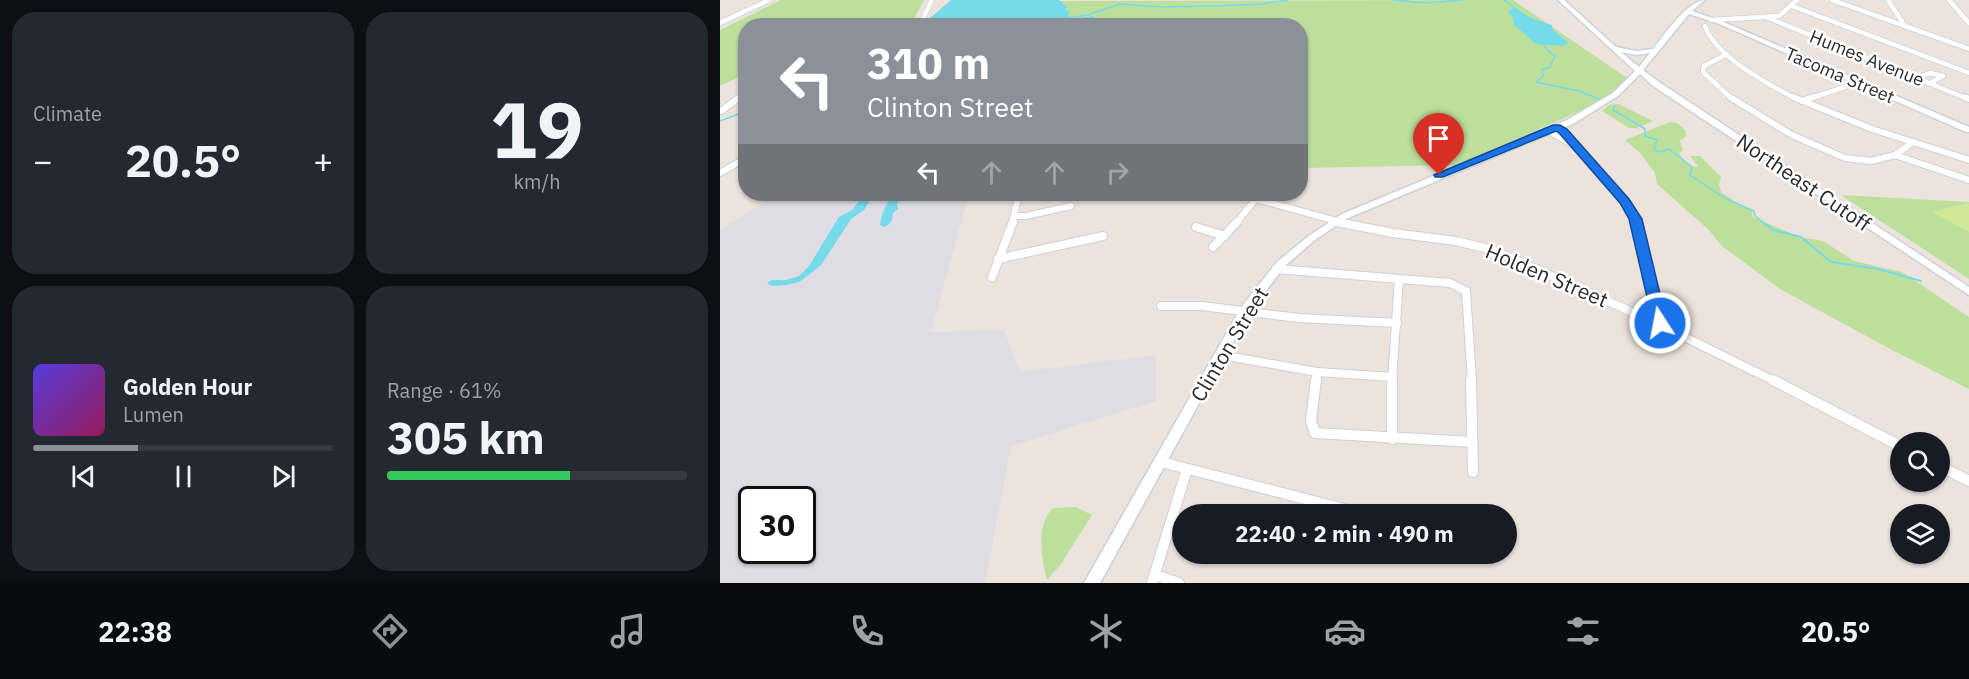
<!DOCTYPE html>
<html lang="en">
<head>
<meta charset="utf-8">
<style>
	body { margin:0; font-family:"IBM Plex Sans",sans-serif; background:#242831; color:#f1f3f6; height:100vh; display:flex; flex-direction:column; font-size:22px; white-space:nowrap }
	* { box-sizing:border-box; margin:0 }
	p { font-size:20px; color:#9ea1a6 }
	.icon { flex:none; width:33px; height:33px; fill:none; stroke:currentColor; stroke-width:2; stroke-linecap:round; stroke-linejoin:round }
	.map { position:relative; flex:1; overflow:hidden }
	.drawer { display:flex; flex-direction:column; gap:12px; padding:12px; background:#0d0f14; width:720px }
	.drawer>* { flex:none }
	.top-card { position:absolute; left:18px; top:18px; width:570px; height:183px; border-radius:24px; box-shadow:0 2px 4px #0004; background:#8c9099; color:#fff; overflow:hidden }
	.controls { position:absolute; left:1170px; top:432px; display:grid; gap:12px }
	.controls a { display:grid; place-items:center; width:60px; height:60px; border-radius:50%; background:#171b24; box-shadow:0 2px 4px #0004; font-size:30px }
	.speed { position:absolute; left:18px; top:486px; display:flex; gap:12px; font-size:30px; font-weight:700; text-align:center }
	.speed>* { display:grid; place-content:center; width:78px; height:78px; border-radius:50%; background:#171b24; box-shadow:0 2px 4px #0004; line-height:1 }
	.speed .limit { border:3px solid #111; border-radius:9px; background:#fff; color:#111 }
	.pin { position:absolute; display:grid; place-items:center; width:51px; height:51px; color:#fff; margin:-62px -26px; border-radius:50% 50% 50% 0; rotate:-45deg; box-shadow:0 0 6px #0007 }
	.pin .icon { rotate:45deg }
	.me { position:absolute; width:66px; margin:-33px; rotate:349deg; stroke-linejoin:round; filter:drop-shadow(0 0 4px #0008) }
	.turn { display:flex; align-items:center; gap:21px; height:126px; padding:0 30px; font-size:27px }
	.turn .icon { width:78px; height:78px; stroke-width:2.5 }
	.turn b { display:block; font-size:42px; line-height:51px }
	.lanes { display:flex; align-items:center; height:57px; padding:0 30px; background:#0003; justify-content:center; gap:30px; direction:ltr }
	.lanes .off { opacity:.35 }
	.big { font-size:45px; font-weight:700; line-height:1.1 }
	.drawer .card { flex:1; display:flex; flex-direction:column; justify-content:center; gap:9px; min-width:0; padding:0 21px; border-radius:24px; background:#242831 }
	.drawer .dial { align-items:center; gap:0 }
	.dial b { font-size:78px; line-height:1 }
	.song { display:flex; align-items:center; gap:18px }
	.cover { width:72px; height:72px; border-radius:9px; background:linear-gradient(135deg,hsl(250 70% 55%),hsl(330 70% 35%)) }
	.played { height:6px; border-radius:3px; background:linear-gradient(90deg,#8c9099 35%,#363941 35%) }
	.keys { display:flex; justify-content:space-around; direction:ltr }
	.heat { display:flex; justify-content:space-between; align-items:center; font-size:33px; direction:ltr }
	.charge { height:9px; border-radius:4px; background:linear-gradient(90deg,#34c759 61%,#363941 0) }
	.drawer .tiles { flex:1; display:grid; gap:12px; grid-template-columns:repeat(2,1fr) }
	.trip { position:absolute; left:452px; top:504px; width:345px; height:60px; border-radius:30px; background:#171b24; box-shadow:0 2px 4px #0004; font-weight:700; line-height:60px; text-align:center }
	.tab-bar { display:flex; height:96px; justify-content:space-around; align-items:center; background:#090b0e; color:#9ea1a6 }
	.tab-bar .icon { width:42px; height:42px }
	.tab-bar .on { color:#8c9099 }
	.tab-bar b { font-size:27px; color:#f1f3f6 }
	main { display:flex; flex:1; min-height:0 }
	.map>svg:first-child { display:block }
	.industrial { fill:#dedde4; fill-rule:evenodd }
	.green { fill:#bce09c }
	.pitch { fill:#d0e798 }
	.water { fill:#75dae9 }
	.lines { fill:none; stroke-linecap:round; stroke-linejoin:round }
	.stream-far1 { stroke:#75dae9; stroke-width:1.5 }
	.stream { stroke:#75dae9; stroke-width:2 }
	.street-far3-casing { stroke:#cbd1db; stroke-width:6 }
	.street-far2-casing { stroke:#cbd1db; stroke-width:8 }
	.street-far1-casing { stroke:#cbd1db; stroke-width:10 }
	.street-casing { stroke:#cbd1db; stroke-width:12 }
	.secondary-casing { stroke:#cbd1db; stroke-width:3 }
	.street-far3 { stroke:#fff; stroke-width:4.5 }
	.street-far2 { stroke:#fff; stroke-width:6 }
	.street-far1 { stroke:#fff; stroke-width:8 }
	.street { stroke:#fff; stroke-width:10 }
	.secondary { fill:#fff; fill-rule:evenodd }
	.route { fill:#1a73e8; stroke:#114b97; stroke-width:1.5 }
	.labels { text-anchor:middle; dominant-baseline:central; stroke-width:5; stroke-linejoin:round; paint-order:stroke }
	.far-street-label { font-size:18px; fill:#2a2a2a; stroke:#fff }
	.street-label { font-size:21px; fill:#2a2a2a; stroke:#fff }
</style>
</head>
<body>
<main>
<section class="drawer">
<div class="tiles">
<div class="card"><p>Climate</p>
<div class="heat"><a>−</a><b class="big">20.5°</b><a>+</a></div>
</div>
<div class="card dial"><b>19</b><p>km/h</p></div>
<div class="card">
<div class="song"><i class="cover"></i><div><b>Golden Hour</b><p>Lumen</p></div></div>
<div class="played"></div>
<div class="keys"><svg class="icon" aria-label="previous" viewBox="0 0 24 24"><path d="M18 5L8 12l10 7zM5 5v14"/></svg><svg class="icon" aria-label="pause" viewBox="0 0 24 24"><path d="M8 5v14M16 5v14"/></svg><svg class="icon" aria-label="next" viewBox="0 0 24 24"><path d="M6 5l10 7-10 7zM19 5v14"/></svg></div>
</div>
<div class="card"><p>Range · 61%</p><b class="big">305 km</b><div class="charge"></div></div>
</div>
</section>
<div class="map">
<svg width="1249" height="583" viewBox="0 0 1249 583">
	<rect width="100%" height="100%" fill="#ece3dd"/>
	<!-- industrial -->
	<path class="industrial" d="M57 194H249L211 332 284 330 300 372 436 355V401L291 446 265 583H0V230ZM32 500H82V550H32Z"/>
	<!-- green -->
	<g class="green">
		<path d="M61 0H204L194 19 154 25 128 22 119 26H26L25 74 0 86V30Z"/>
		<path d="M793 0 907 78 886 97 869 107 738 165 581 168 580 26 372 25 380 19 370 23 367 21 370 16 348 19 344 9 347 5 339 1Z"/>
		<path d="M898 104 933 121 917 128H909L882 111 889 105Z"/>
		<path d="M950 122 957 123 965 130 966 136 960 141 963 150 959 153C963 159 968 166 976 167L978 166 970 156H980L1001 177 999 185 1001 192 1011 199 1032 211 1033 217 1080 237 1103 241 1134 261 1182 272 1249 317V389L1170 349 1060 289 1002 246 989 230 937 184 935 173 920 153 905 140Z"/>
		<path d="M1121 195 1249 202V279Z"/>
		<path d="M356 507 372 515 341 564 327 580C322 562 315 520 334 508Z"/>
	</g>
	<!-- pitch -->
	<path class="pitch" d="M1249 203V232L1212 212Z"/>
	<!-- water -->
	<g class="water">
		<path d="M231 0H339L348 7 345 9 349 11 348 19 373 16 375 18 368 21 370 23 367 26 209 25 210 18Z"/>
		<path d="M794 7 811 18 832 25 833 30 849 43 843 46 816 44 794 25 793 18 788 12Z"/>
		<path d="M144 194H154L144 210 131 219 101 265 90 274 79 282 66 285 52 286 47 283 52 280H66L79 276 89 266 119 217 132 210Z"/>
		<path d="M175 194H185L177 203 178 209 173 213C172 221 171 225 163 227L160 225C162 213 166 202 175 194Z"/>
	</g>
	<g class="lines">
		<!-- stream-far1 -->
		<g class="stream-far1">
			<path d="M673 0 706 3 743 0"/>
			<path d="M784 0 795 8"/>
			<path d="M346 18 368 15 400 4 439 7 495 6 542 4 568 0"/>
			<path d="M823 43 827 50 835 56 829 68 822 69 823 76 816 82 859 91 879 99"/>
			<path d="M895 106 893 110 925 129V136L937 140 934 149 939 152 949 149 972 167 970 175 1006 199 1034 211 1035 216 1044 223"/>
			<path d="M0 121 21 113 26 106"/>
		</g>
		<!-- stream -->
		<path class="stream" d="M1042 222 1053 230 1081 237 1111 262 1158 269 1201 281"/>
		<defs>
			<g id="street-far3">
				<path d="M1112 0 1249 49"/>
				<path d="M1168 0 1185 26"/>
				<path d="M1229 0 1249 23"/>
				<path d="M1072 6 1249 73"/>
				<path d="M1046 17 1248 99"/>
				<path d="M991 20 1059 16 1077 0"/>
				<path d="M0 23 49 0"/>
				<path d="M169 26 200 24"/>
				<path d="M199 26 212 0"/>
				<path d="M985 26C996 57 1048 84 1076 99"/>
				<path d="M1007 54 984 66 983 72 1012 99"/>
				<path d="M1197 78 1210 73 1223 76 1210 83"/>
				<path d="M19 99 26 89"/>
				<path d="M1089 99 1139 82"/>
			</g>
			<g id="street-far2">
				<path d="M1010 97 1072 135 1125 158 1151 161 1175 155 1249 180"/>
				<path d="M1073 97 1152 129 1249 160"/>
				<path d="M1244 97 1249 99"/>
				<path d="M1082 101 1093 97"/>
				<path d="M1 111 20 97"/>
				<path d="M837 127 897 192 916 223"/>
				<path d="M829 131 850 143"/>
				<path d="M1175 155 1193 142"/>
				<path d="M0 173 26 158"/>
				<path d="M518 194 624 223"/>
				<path d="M295 216H306L351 206"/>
				<path d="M292 223 299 194"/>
				<path d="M516 223 536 199"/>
			</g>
			<g id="street-far1">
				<path d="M617 222 673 233 736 241 773 250 928 319 1056 382"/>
				<path d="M915 222 940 323"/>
				<path d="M476 227 505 236"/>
				<path d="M493 247 517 222"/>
				<path d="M278 259 383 236"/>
				<path d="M556 269 730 283 746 291 752 382"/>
				<path d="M272 277 293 222"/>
				<path d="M441 306H482L579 318 677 323"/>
				<path d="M501 355 597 372 672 377"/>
				<path d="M596 382 597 372"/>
				<path d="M672 382 679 279"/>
			</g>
			<g id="street">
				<path d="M596 380 591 420 595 433 752 442"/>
				<path d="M672 380V439"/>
				<path d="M751 380 753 472"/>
				<path d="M1053 380 1180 446"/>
				<path d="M441 462 644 514"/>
				<path d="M1220 466 1249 481"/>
				<path d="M435 575 459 583"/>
				<path d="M432 583 467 469"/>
			</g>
			<path id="secondary" d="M838 0H844L896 47 916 51 933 49C943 36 968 0 985 0L972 11 1001 21 1249 127V132H1246L997 23 969 14 923 70 939 82 1249 287V295L933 86 920 74 898 96 853 124 628 218 596 239 565 266 530 311 380 583H364L522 306 557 262 590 235 622 214 847 120 893 93 915 71ZM901 52 916 55 930 53 919 67Z"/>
		</defs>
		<!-- street-far3 casing -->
		<use href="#street-far3" class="street-far3-casing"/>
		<!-- street-far2 casing -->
		<use href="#street-far2" class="street-far2-casing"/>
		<!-- street-far1 casing -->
		<use href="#street-far1" class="street-far1-casing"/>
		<!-- street casing -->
		<use href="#street" class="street-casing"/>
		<!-- secondary casing -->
		<use href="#secondary" class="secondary-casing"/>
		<!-- street-far3 -->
		<use href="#street-far3" class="street-far3"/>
		<!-- street-far2 -->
		<use href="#street-far2" class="street-far2"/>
		<!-- street-far1 -->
		<use href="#street-far1" class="street-far1"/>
		<!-- street -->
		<use href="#street" class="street"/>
		<!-- secondary -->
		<use href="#secondary" class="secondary"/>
	</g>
	<!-- route -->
	<path class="route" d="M833 125H840L847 129 909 199 922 219 947 323 945 327 940 328 933 323 909 219 900 203 840 134 836 131 723 177H715L714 175Z"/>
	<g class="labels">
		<!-- far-street labels -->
		<g class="far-street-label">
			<text transform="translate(1147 58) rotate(22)">Humes Avenue</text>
			<text transform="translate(1120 75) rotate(23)">Tacoma Street</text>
		</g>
		<!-- street labels -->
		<g class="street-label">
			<text transform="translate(1084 182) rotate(34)">Northeast Cutoff</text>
			<text transform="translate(827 275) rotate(23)">Holden Street</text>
			<text transform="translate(509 344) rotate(-59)">Clinton Street</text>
		</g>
	</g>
</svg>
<div class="controls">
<a><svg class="icon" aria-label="search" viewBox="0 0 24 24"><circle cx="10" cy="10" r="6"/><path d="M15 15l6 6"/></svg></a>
<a><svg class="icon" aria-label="layers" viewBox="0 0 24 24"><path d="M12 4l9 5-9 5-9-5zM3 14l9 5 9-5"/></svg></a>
</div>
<div class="speed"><div class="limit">30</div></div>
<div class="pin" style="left:719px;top:175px;background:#d93025"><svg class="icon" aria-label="arrive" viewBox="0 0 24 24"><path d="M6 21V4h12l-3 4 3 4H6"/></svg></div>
<svg class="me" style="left:940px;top:323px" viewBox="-20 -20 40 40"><circle r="17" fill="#1a73e8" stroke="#fff" stroke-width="3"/><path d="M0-11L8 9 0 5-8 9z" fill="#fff"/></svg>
<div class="trip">22:40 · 2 min · 490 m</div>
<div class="top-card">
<div class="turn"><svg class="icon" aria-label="left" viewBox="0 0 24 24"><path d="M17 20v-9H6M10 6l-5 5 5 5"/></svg><div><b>310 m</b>Clinton Street</div></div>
<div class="lanes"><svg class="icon" aria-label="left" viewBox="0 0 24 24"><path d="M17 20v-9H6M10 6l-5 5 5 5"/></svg><svg class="icon off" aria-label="ahead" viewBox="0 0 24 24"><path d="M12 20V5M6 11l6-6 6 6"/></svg><svg class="icon off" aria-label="ahead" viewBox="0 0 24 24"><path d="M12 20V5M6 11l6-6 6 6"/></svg><svg class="icon off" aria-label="right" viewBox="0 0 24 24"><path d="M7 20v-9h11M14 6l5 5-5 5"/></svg></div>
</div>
</div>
</main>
<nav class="tab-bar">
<b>22:38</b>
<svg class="icon on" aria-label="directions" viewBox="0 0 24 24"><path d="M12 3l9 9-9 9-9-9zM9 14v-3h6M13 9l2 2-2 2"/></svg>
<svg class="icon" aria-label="music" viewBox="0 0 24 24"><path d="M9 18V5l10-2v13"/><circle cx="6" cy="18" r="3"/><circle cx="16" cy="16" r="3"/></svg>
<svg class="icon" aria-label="phone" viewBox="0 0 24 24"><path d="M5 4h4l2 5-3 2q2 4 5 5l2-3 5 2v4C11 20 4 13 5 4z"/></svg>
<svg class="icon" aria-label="climate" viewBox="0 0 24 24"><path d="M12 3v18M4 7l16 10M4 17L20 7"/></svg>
<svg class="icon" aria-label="car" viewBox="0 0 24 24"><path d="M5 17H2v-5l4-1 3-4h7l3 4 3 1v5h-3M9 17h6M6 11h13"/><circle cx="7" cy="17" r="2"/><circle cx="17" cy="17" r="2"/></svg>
<svg class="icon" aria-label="filters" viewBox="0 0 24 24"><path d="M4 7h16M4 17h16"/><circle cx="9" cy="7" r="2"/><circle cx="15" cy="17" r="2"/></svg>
<b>20.5°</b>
</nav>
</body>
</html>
